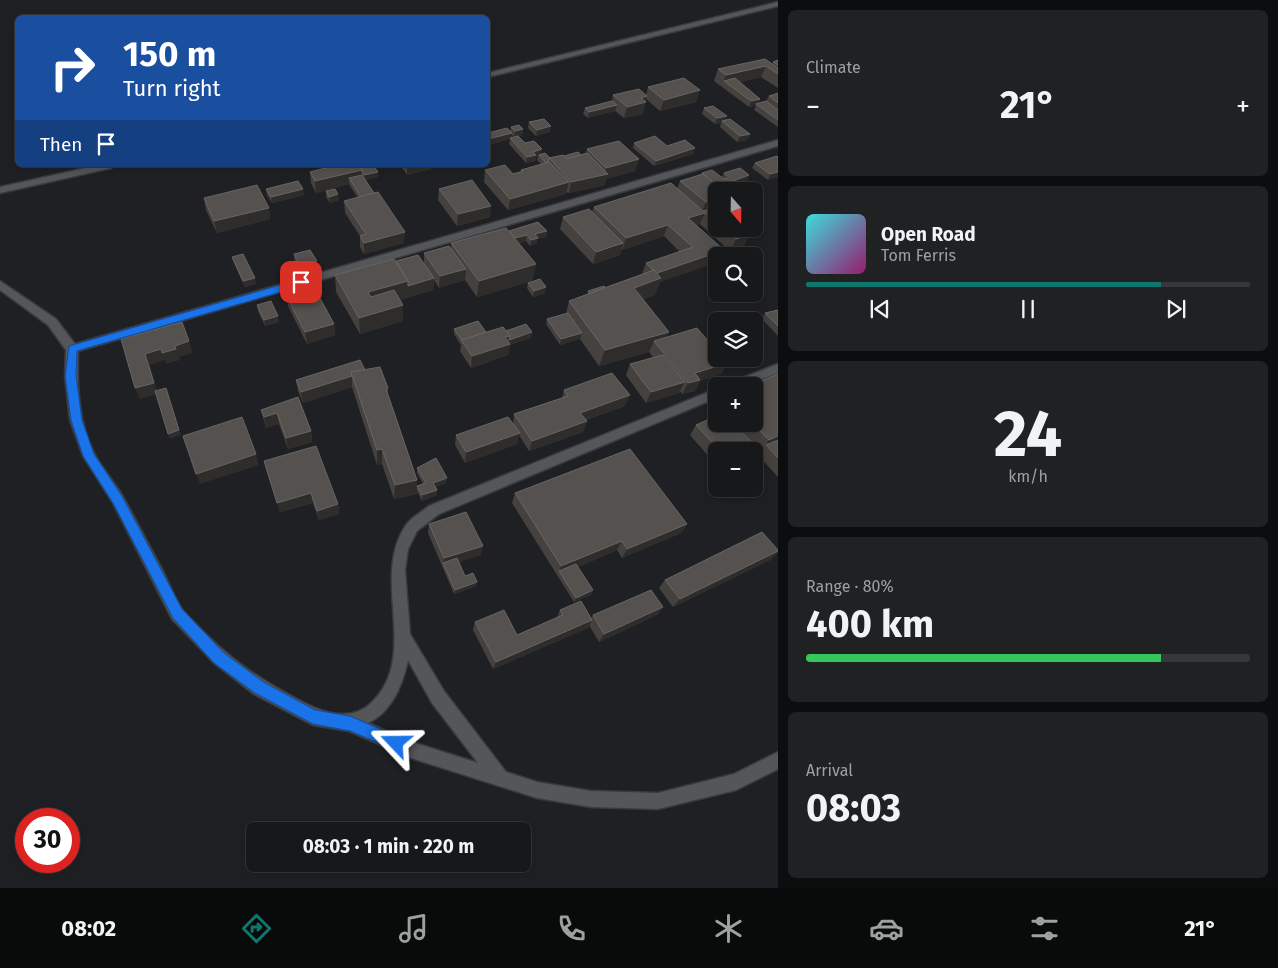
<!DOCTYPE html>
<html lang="en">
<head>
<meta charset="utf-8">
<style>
	body { margin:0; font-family:"Fira Sans",sans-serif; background:#1f2123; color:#f1f3f6; height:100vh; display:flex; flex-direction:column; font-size:19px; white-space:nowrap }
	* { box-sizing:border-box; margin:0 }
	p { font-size:16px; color:#9ea0a2 }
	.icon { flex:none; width:28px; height:28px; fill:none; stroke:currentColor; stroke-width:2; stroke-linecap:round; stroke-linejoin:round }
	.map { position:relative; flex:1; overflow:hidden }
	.panel { display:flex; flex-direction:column; gap:10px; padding:10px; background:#0c0d0e; width:500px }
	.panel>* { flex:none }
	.top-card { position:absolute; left:15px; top:15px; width:475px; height:152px; border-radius:8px; box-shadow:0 2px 12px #0003,0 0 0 1px #353739; background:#1a4fa0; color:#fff; overflow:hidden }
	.needle { width:32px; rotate:160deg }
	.controls { position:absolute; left:708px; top:182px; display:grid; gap:10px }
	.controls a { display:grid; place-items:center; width:55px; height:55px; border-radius:8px; background:#16181a; box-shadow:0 2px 12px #0003,0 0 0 1px #353739; font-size:25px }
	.speed { position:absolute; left:15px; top:808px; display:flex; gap:10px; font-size:25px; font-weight:700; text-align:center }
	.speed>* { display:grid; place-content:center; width:65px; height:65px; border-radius:50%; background:#16181a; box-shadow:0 2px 12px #0003,0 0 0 1px #353739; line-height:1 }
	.speed .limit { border:8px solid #d22; background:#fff; color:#111 }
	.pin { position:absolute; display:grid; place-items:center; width:42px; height:42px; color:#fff; margin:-21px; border-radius:10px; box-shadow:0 2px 8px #0006 }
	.me { position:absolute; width:55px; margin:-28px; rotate:293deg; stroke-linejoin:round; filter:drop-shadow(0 0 4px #0008) }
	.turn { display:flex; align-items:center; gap:18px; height:105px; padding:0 25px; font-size:22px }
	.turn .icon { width:65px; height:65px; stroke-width:2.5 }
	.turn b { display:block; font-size:35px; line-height:42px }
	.then { display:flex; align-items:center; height:48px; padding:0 25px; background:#0003; gap:10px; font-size:19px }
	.big { font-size:38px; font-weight:700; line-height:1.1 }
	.panel .widget { flex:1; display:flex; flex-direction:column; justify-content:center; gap:8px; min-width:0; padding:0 18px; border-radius:8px; background:#1f2123 }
	.panel .dial { align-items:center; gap:0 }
	.dial b { font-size:65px; line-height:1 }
	.song { display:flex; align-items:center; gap:15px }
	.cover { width:60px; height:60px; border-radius:8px; background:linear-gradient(135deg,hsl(180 70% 55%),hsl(320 70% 35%)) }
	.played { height:5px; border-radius:2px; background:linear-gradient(90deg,#0f766e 80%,#353739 80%) }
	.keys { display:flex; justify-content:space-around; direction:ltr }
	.heat { display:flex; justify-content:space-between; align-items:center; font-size:28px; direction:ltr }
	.charge { height:8px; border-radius:4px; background:linear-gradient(90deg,#34c759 80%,#353739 0) }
	.trip { position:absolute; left:246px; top:822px; width:285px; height:50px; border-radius:8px; background:#16181a; box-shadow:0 2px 12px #0003,0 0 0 1px #353739; font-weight:700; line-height:50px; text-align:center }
	.dock { display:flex; height:80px; justify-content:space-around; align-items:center; background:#090a0a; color:#9ea0a2 }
	.dock .icon { width:35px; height:35px }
	.dock .selected { color:#0f766e }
	.dock b { font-size:22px; color:#f1f3f6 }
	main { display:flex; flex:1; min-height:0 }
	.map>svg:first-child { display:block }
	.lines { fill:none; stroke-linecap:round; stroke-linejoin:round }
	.street-casing { stroke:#393a3d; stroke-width:3 }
	.street { fill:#54565a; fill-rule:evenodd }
	.wall { fill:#44413e }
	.shaded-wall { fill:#2e2d2c }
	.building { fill:#54514e; stroke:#686664 }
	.route { fill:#1a73e8; stroke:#114b97 }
</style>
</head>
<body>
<main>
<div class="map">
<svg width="778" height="888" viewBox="0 0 778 888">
	<rect width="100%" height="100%" fill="#1e2023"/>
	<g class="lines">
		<defs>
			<g id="street">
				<path d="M778 2V6L488 77V73Z"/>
				<path d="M778 140V146L78 351C77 386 78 424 95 455 104 471 117 485 126 502 139 526 152 551 165 575 170 586 175 599 182 609 187 616 194 622 200 628 230 659 259 679 297 699 318 711 349 723 370 704 422 656 369 579 406 525 412 517 422 512 429 506L716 389V398L439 514 417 531 408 549 405 570 410 634 444 691 506 772 537 782 591 791 658 793 734 774 778 752V769L736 790 658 809 591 807 537 798 411 758 349 731 313 725 254 694 214 663 172 619 113 503 83 456 70 420 65 376 66 350 48 325 0 290V281L56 319 75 344ZM408 660 432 703 478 763 412 742 368 723C392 712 403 684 408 660Z"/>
				<path d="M99 165H115L111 168 0 193V187Z"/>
				<path d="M778 364V373L744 386H727L729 383Z"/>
			</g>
		</defs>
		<!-- street casing -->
		<use href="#street" class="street-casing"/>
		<!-- street -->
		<use href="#street" class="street"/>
	</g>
	<!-- wall -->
	<g class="wall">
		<path d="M778 60V88L761 77 740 82 760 99 759 103 766 101 769 96 778 93V127L754 110 756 105 749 107 714 81 718 69 772 64 773 62Z"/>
		<path d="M648 87 700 90 696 102 660 111 646 99 643 114 624 118 615 111 588 118 583 114 585 108 612 101 613 95H646Z"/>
		<path d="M704 108 727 116 725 120 750 134 747 140 737 142 720 127 721 123 715 124 702 114Z"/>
		<path d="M529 122 550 132 536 136 528 128Z"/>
		<path d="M511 127 523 129 522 135 514 137 511 134V138L525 143 541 154 550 158 564 156 581 155 586 153 587 149 639 159 635 171 606 179 605 185 569 193 567 192 566 194 508 210 484 182 485 170 513 174 521 172V170L541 164 537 160 538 156 536 157 535 161 526 163 509 144 510 139 488 145V133L510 132Z"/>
		<path d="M634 143 667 146 693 154 654 166 633 148Z"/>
		<path d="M778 157V177L768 180 752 168 755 163Z"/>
		<path d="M337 165H374L378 177 365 180 404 243 364 254 360 247V236L345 213 344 201 358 198 349 184 316 193 311 183 310 172Z"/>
		<path d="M400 165H431V169L407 175Z"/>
		<path d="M702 173 722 177 724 173 749 175 747 181 735 185 741 190 764 191 761 197 754 191H716V229H742L744 246 730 251 700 224 696 226 724 250 721 256H716L660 282 655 295 643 299 667 337 727 363 721 374 700 381 695 391 682 394 680 391 679 393 646 403 626 375 630 364 653 357 649 352 599 366 580 339 560 345 546 324 547 319 566 314 569 301 587 294 588 291 605 287 642 274 646 263 680 252 664 236 622 250 621 249 620 255 593 264 560 229 563 217 592 212 594 207 677 189 680 181 701 174Z"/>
		<path d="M266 189 304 195 272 203 267 195Z"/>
		<path d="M439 189 490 217 457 226 438 200Z"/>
		<path d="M326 191 339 200 330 203 326 197Z"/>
		<path d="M204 198 269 208 270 219 217 233 206 210Z"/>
		<path d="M509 231H547L546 237 537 239V243L530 246 526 241 519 243 536 264 532 281 477 297 465 280 439 288 434 280 433 290 400 300 403 321 360 334 336 292 335 275 396 261 424 263V253L451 248V243Z"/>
		<path d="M294 254 317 261V267L301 272 294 260Z"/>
		<path d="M232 257 256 284 245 287 234 263Z"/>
		<path d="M528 283 545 293 533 297 527 288Z"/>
		<path d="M286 295 334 324 335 335 307 344 288 306Z"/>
		<path d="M257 305 279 322 265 326 258 311Z"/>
		<path d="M778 310V336L762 319 765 313Z"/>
		<path d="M454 329 486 332 506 331 532 332 531 338 510 345 508 355 471 368 460 351 461 345 454 334Z"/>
		<path d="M365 370 388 388V394L398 424 417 480V494L394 499 382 464 377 465 352 387 303 403 298 391 296 380Z"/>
		<path d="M778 374V477L755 452 754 453V451H716V465L690 435 696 425 754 424Z"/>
		<path d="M564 390 625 406 586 420 587 421 583 432 529 451 519 435 517 444 465 463 455 445 456 435 513 423 514 414 562 398Z"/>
		<path d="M298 397 311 431 312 442 288 449 279 424 266 428 261 410Z"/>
		<path d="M264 461 338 504 339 514 319 520 313 503 280 512Z"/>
		<path d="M417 468 446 483 436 487 437 490V495L422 501 417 491V486L423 484 417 473Z"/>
		<path d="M515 493 687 524 681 533 622 558 617 550 578 567 593 590 591 595 574 602 512 503Z"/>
		<path d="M429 524 481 555 458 562 465 576 476 586 454 594 428 533Z"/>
		<path d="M778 550V552L770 560 673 607 659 588 665 580Z"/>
		<path d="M663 607 657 615 599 642 589 625 588 628 493 669 473 630 475 622 517 635 557 617 560 610 591 618 593 615Z"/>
	</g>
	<!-- shaded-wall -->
	<g class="shaded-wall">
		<path d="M766 66 761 77 729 85 724 81 722 86 726 75Z"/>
		<path d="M700 90 696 102 660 111 664 100Z"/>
		<path d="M647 96 643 114 624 118 627 107 641 98Z"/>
		<path d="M760 99 758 105 756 104V105L749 107 751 101Z"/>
		<path d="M617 105 615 111 588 118 589 112Z"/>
		<path d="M727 116 724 122 722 121 721 123 715 124 717 118Z"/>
		<path d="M551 126 550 132 536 136 537 130Z"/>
		<path d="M523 129 522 135 514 137 515 131Z"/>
		<path d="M512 133 511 139 488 145V139Z"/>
		<path d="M750 134 747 140 737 142 740 136Z"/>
		<path d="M695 148 693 154 654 166 656 161Z"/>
		<path d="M542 149 541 155H539L538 156 536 157 535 161 526 163 527 157 533 152Z"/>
		<path d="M639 159 635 171 606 179 605 185 569 193 571 182 605 174 606 168Z"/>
		<path d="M407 165H431V169L407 175Z"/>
		<path d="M362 170V181L349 178V184L316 193 315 181Z"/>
		<path d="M378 172V177L364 181V175Z"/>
		<path d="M778 172V177L768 180 770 174Z"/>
		<path d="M749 175 747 181 730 186 733 181Z"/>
		<path d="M569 182 566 194 508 210 510 199Z"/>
		<path d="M303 189 304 195 272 203 271 197Z"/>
		<path d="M764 191 761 197 754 200V195Z"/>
		<path d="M338 194 339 200 330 203 329 197Z"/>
		<path d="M716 199V209L701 214 706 202Z"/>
		<path d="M491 206 490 217 457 226 458 214Z"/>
		<path d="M269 208 270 219 217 233 214 221Z"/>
		<path d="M705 213 700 224 683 230 688 218Z"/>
		<path d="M668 225 664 236 622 250 626 238Z"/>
		<path d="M547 231 546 237 537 239V243L530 246 531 240 535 234Z"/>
		<path d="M405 232 404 243 364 254V243Z"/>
		<path d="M527 235 526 241 507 246 508 240Z"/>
		<path d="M749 235 744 246 730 251 736 239Z"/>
		<path d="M623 243 620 255 593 264 596 252Z"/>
		<path d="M724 250 721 256H716V263L660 282 655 295 628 305 634 288 656 274Z"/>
		<path d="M317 261V267L301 272 300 266Z"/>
		<path d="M536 264 532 281 477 297 479 281Z"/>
		<path d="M466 269 465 280 439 288 440 276Z"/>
		<path d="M255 278 256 284 245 287 243 281Z"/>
		<path d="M434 278 433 290 369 309 368 292 408 281Z"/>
		<path d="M546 287 545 293 533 297 534 291Z"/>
		<path d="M403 305V321L360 334 359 318Z"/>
		<path d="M278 316 279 322 265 326 264 320Z"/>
		<path d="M334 324 335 335 307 344 305 332Z"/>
		<path d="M532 332 531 338 510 345 508 355 471 368 472 356 505 337Z"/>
		<path d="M669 332 662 348 654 341 649 352 599 366 605 350Z"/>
		<path d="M582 333 580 339 560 345 561 339Z"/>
		<path d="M189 341 193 353 179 357 180 360 166 364 165 360 150 365 158 394 140 399 135 388 145 354Z"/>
		<path d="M727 363 721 374 700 381 695 391 682 394 688 383 695 373Z"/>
		<path d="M352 376V387L303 403 301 392Z"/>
		<path d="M685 382 679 393 646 403 651 392Z"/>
		<path d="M168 394 181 435 170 439 168 434Z"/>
		<path d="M630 395 625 406 577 423 580 413Z"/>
		<path d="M277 413 279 424 266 428 264 417Z"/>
		<path d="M587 421 583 432 529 451 532 441Z"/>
		<path d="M311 431 312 442 288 449 286 438Z"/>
		<path d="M520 433 517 444 465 463 466 452Z"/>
		<path d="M778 436V446L766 445 769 440Z"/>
		<path d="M382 449V464L377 465V450Z"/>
		<path d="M256 454 259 465 200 484 196 474Z"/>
		<path d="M447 478 446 483 433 488V483Z"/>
		<path d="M417 480V494L394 499 395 485Z"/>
		<path d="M437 490V495L422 501V495Z"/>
		<path d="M311 493 313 503 280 512 277 503Z"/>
		<path d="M338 504 339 514 319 520 317 511Z"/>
		<path d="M687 524 681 533 622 558 627 549Z"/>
		<path d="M622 541 617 550 561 574 559 571 561 566Z"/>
		<path d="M483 546 481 555 445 567 443 563 444 558Z"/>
		<path d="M778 551 770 560 673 607 680 599Z"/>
		<path d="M477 582 476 586 454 594 455 590Z"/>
		<path d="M593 590 591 595 574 602 576 598Z"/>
		<path d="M663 607 657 615 599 642 604 634Z"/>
		<path d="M592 620 588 628 493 669 496 662Z"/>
	</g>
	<!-- building -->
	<g class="building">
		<path d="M765 59 778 68V74L766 66 726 75 718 69Z"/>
		<path d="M778 60V65L773 62Z"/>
		<path d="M684 78 700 90 664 100 648 87Z"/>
		<path d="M735 78 760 99 751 101 724 81Z"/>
		<path d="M639 89 647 96 641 98 646 102 627 107 613 95Z"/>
		<path d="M778 93V103L769 96Z"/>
		<path d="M612 101 617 105 589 112 585 108Z"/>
		<path d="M766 101 778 110V120L756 104Z"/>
		<path d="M713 106 727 116 717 118 704 108Z"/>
		<path d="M544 119 551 126 537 130 529 122Z"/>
		<path d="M730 119 750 134 740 136 722 121Z"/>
		<path d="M519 125 523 129 515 131 511 127Z"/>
		<path d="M507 128 512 133 488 139V133Z"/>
		<path d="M518 136 525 143 534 141 542 149 533 152 536 155 527 157 510 138Z"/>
		<path d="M655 136 667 146 685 140 695 148 656 161 634 143Z"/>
		<path d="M619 141 639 159 606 168 587 149Z"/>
		<path d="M578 152 581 155 567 159 564 156Z"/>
		<path d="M545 153 550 158H549L548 162 546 163 539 155Z"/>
		<path d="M587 153 608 174 571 182 549 158 563 155 567 159Z"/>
		<path d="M777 156 778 157V172L770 174 755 163Z"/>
		<path d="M549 162 569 182 510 199 485 170 505 165 513 174 523 171 521 170Z"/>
		<path d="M337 165H359L362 170 315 181 310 172Z"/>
		<path d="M359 165H373L378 172 364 175 362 172V170Z"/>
		<path d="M740 168 749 175 733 181 724 173Z"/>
		<path d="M712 170 724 179 727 178 741 190 756 185 764 191 754 195V191H724L702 173Z"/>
		<path d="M703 174 724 191H716V199L706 202 680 181Z"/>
		<path d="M362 175 374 193 361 197 349 178Z"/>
		<path d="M472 180 491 206 458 214 439 189Z"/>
		<path d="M298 181 303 189 271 197 266 189Z"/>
		<path d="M671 183 705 213 688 218 724 250 657 273 654 270H653L646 263 693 247 668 225 626 238 594 207Z"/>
		<path d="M257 185 269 208 214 221 204 198Z"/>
		<path d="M335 189 338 194 329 197 326 191Z"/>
		<path d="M378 192 405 232 364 243 360 236 366 234 344 201Z"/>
		<path d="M716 207V222L703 211Z"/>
		<path d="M589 209 623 243 596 252 563 217Z"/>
		<path d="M538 222 547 231 535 234 538 238 531 240 527 235 515 238 509 231Z"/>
		<path d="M506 228 536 264 479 281 451 243Z"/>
		<path d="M724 229H742L749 235 736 239Z"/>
		<path d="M449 246 466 269 440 276 424 253Z"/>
		<path d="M310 250 317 261 300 266 294 254Z"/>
		<path d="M243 254 255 278 243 281 232 257Z"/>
		<path d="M418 255 434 278 408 286V281L396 261Z"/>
		<path d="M394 259 408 281 368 292 371 297 394 290 403 305 359 318 335 275Z"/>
		<path d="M654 270 661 278 634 288 669 332 605 350 569 301Z"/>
		<path d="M540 279 546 287 534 291 528 283Z"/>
		<path d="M604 286 605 287 590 293 588 291Z"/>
		<path d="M314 287 334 324 305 332 286 295Z"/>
		<path d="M271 301 278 316 264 320 257 305Z"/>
		<path d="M778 310V326L765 313Z"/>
		<path d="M568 313 582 333 561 339 547 319Z"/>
		<path d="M478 321 486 332 462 340 454 329Z"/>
		<path d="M182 322 189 341 175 346 176 349 162 353 161 349 145 354 154 383 135 388 121 339Z"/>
		<path d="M526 324 532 332 509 340 510 336 506 331Z"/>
		<path d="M503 327 510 336 505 337 510 344 472 356 461 340Z"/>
		<path d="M697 328 716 350V359H723L727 363 695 373 700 380 688 383 654 341Z"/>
		<path d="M663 355 685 382 651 392 630 364Z"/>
		<path d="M360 360 365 370 351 372 352 376 301 392 296 380Z"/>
		<path d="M380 367 388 388 386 389 398 424 417 480 395 485 382 449 377 450 351 372Z"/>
		<path d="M612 373 630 395 580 413 587 421 532 441 514 414 568 396 564 390Z"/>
		<path d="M778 374V436L769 440 753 424 754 386H749Z"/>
		<path d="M166 388 179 430 168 434 155 391Z"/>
		<path d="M298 397 311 431 286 438 277 413 264 417 261 410Z"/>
		<path d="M716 416V424H734L757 448 750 451H720L696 425Z"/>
		<path d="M242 417 256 454 196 474 183 436Z"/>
		<path d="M508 417 520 433 466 452 456 435Z"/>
		<path d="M778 440V458L766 445Z"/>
		<path d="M316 446 338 504 317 511 311 493 277 503 264 461Z"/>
		<path d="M630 449 687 524 627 549 622 541 561 566 515 493Z"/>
		<path d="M436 458 447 478 433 483 437 490 422 495 417 486 426 483 417 468Z"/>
		<path d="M466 512 483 546 444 558 429 524Z"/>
		<path d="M762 532 778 550V551L680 599 665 580Z"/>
		<path d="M457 558 465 576 473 573 477 582 455 590 443 563Z"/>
		<path d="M576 564 593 590 576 598 559 571Z"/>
		<path d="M651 590 663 607 604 634 593 615Z"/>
		<path d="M581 601 592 620 496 662 475 622 504 610 517 635 563 615 560 610Z"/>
	</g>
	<!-- route -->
	<path class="route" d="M301 279 306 282 305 285 77 351 76 376 82 420 94 454 122 496 182 609 224 653 265 683 315 710 350 716 401 738 404 743 401 748 396 750 350 731 313 724 255 693 214 663 173 618 113 503 83 456 71 420 65 376 69 346Z"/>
</svg>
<div class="controls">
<a><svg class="needle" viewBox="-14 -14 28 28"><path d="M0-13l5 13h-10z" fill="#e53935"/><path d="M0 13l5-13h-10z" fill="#9ea0a2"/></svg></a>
<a><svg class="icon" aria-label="search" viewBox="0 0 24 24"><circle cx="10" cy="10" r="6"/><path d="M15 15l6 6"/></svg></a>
<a><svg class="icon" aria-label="layers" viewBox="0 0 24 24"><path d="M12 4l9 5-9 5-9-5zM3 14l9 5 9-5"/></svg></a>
<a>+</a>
<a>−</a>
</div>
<div class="speed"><div class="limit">30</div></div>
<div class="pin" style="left:301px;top:282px;background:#d93025"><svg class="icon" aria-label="arrive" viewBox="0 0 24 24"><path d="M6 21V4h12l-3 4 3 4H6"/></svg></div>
<svg class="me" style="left:396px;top:743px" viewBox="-20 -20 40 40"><path d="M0-17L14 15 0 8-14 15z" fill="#1a73e8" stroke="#fff" stroke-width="4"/></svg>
<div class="trip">08:03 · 1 min · 220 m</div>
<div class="top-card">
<div class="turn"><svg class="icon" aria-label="right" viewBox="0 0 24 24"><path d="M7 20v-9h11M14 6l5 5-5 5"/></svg><div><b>150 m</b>Turn right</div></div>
<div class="then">Then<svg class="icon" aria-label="arrive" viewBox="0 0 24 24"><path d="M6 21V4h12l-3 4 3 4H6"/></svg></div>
</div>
</div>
<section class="panel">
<div class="widget"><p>Climate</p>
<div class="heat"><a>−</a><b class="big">21°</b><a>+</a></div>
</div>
<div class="widget">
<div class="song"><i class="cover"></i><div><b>Open Road</b><p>Tom Ferris</p></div></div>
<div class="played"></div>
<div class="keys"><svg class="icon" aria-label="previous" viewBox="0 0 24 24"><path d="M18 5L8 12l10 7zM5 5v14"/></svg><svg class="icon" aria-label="pause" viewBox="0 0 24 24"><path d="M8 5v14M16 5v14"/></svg><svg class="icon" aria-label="next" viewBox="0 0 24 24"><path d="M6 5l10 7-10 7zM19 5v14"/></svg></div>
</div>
<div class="widget dial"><b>24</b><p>km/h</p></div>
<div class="widget"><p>Range · 80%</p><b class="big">400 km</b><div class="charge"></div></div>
<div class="widget"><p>Arrival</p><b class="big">08:03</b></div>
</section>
</main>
<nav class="dock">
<b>08:02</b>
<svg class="icon selected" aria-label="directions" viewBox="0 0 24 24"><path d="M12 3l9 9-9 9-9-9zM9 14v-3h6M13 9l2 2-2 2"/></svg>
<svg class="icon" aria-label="music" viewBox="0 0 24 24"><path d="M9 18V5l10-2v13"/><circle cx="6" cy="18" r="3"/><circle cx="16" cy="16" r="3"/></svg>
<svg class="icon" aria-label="phone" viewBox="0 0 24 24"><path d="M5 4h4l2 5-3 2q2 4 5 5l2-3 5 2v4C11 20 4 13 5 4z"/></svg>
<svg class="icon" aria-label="climate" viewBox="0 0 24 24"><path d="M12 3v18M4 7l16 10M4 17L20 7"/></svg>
<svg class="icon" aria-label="car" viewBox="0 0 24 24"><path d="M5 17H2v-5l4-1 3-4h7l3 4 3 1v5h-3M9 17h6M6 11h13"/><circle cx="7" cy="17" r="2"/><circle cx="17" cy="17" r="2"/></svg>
<svg class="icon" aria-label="filters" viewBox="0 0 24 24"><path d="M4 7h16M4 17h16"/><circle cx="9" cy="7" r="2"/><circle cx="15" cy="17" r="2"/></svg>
<b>21°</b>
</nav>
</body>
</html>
